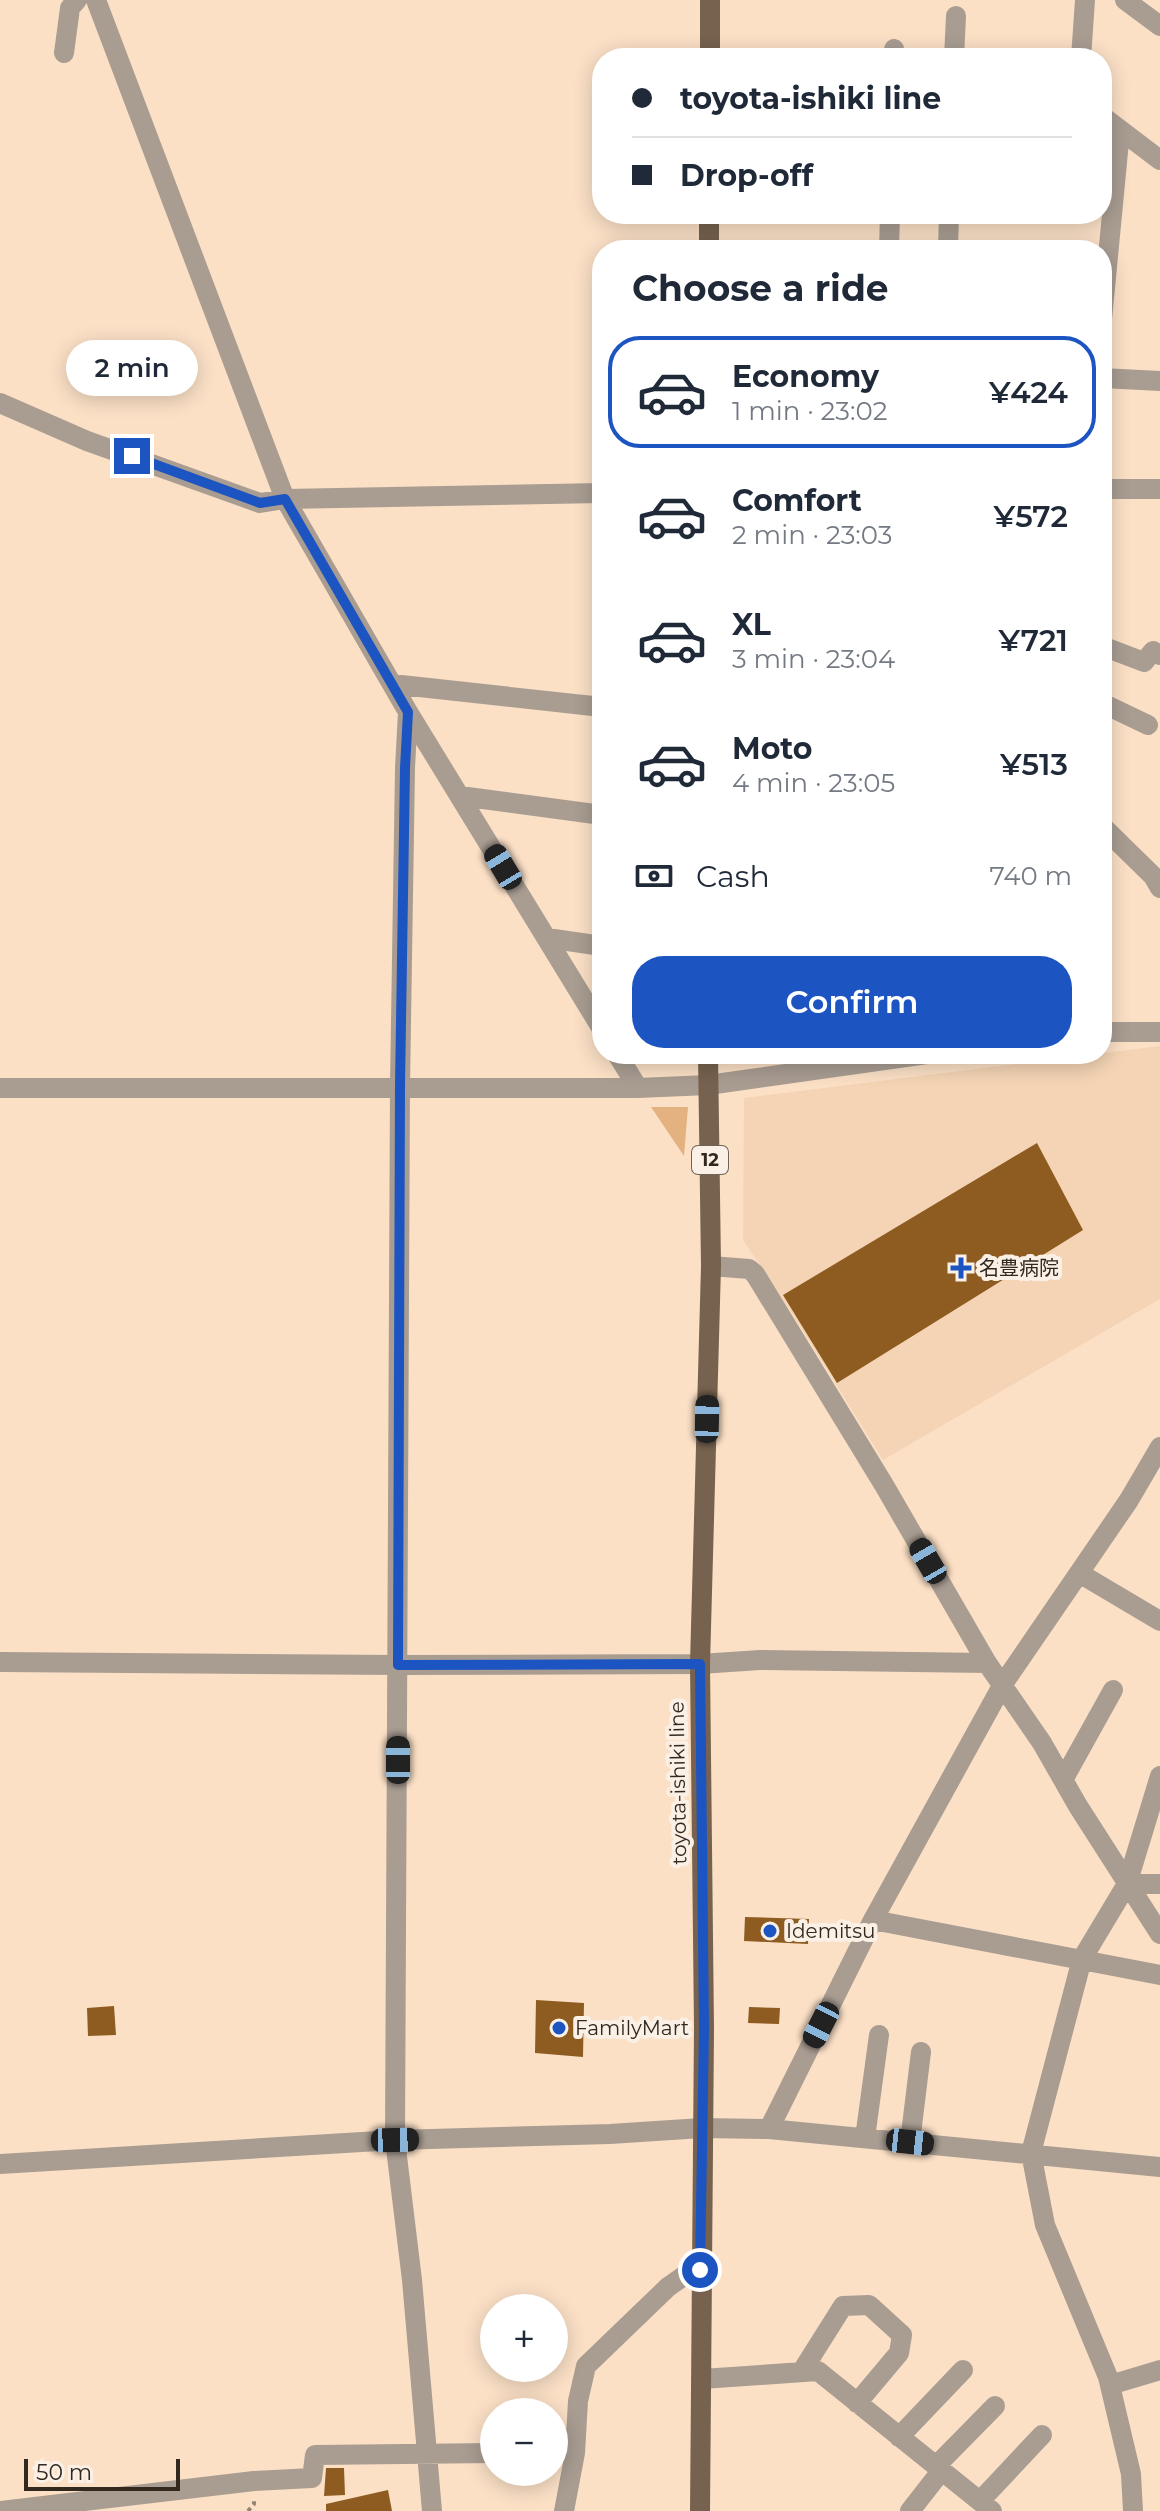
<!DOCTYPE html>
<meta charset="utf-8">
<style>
:root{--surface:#fff;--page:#f6f6f7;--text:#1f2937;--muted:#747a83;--line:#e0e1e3;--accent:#1c54c1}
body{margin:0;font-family:Montserrat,"Noto Sans JP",sans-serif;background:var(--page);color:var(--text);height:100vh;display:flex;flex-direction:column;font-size:30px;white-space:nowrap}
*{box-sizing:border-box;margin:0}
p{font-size:26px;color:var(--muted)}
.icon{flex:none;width:44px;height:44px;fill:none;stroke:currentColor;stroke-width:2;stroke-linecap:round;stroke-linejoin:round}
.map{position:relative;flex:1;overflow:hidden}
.side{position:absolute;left:592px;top:240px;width:520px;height:824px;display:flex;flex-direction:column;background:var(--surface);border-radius:32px;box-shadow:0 4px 20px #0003}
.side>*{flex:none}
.banner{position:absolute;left:592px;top:48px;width:520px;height:176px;border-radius:32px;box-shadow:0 4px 20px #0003;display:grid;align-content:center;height:176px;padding:0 40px;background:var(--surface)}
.fabs{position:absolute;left:480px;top:2294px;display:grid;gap:16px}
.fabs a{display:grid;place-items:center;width:88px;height:88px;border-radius:50%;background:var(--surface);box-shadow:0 4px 20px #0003;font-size:40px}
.scale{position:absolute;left:24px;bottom:20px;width:156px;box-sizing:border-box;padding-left:8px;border:4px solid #32281e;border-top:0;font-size:22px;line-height:28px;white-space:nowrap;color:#32281e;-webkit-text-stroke:6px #fbf0e6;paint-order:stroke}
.end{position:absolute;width:36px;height:36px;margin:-18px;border:10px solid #1c54c1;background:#fff;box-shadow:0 0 0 4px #fff}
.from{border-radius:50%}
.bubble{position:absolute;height:56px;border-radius:28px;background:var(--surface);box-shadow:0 4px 20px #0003;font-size:26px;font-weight:600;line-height:56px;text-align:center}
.car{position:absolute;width:24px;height:48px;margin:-24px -12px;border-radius:10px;box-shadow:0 0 6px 2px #0007;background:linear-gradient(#222 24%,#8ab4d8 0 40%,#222 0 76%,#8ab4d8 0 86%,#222 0)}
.banner b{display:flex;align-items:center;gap:28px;height:76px;font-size:30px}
.banner b+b{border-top:2px solid var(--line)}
.banner i{width:20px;height:20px;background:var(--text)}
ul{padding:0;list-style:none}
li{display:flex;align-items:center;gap:24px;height:112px;margin:0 16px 12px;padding:0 24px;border:4px solid transparent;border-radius:32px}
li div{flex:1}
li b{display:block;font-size:30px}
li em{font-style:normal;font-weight:600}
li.active{border-color:var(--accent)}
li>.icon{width:72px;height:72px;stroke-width:1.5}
h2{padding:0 40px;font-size:36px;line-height:96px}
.pay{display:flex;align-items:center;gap:20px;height:88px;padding:0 40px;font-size:30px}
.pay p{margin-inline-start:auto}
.primary-button{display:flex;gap:16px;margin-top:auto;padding:16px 40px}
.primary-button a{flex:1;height:92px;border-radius:32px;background:var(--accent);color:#fff;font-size:32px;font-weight:600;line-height:92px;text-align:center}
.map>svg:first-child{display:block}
.built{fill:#f4d4b4}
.green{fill:#e3b280}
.building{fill:#8e5c21}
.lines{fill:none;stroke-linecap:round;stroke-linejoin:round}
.path{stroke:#968472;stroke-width:4;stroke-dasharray:4 4;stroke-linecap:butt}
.minor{stroke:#a99d92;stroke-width:20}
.major{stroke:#76624e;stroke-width:20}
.route{stroke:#1c54c1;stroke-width:10}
.poi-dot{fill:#1c54c1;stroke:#fbf0e6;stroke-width:3}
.labels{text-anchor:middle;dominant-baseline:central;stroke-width:8;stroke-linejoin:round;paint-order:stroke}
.shield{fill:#fbf0e6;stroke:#6e645a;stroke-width:2}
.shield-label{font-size:18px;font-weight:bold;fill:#32281e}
.poi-label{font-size:20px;fill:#32281e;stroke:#fbf0e6;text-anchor:start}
.street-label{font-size:20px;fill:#32281e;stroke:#fbf0e6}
</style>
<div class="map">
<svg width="1160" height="2511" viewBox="0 0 1160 2511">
<rect width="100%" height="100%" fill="#fbe0c6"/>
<path class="built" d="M1160 1046V1299L883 1460 781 1296 743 1240 744 1098Z"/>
<path class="green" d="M652 1107H688L684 1156 651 1107Z"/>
<path class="building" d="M1037 1143 1083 1230 837 1383 783 1295Z
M745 1917 809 1919 808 1944 744 1941Z
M536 2000 584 2003 583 2057 535 2053Z
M114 2006 116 2035 88 2036 87 2008Z
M749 2007 780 2008 779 2024 748 2023Z
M326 2468H344L345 2495 324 2496Z
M388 2490 392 2511H326V2504Z"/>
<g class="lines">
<path class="path" d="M248 2511 254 2504V2500"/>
<path class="minor" d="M96 0 285 499 408 712 602 1029
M1125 0 1160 26
M64 53 70 8 77 0
M893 58 894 49
M954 58 956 16
M1081 58 1085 0
M1102 116 1160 160
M889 250 890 214
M948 250 949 214
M1102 319 1120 131
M1102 378 1160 381
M0 403 87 441 260 503 285 499 602 493
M1102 489H1160
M1102 646 1144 662 1153 651 1160 655
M392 684 602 707
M1102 703 1148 725
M408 712 405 768 400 1086 395 2140 412 2280 432 2511
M460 796 602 815
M1102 826 1153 876 1160 888
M547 938 602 946
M1102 1032H1160
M617 1054 638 1088
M0 1088H638L708 1085 927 1054
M711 1266 749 1269 755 1274 884 1485 987 1663 1042 1743 1078 1806 1160 1934
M1079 1573 1160 1621
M0 1662 398 1665 700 1664 760 1660 987 1663
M1063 1780 1113 1690
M1127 1884H1160
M873 1920 1160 1975
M769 2129 873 1920 1003 1684 1129 1500 1160 1447
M865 2138 879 2035
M910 2142 921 2052
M0 2164 395 2140 610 2134 702 2128 769 2129 1160 2167
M802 2371 843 2306 869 2305 902 2335 899 2353 857 2403
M702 2379 818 2371 992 2511
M1110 2385 1160 2370
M899 2437 963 2370
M554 2453H575
M937 2465 995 2406
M980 2501 1042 2435
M0 2511 254 2481 312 2478 315 2455 494 2453
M564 2511 575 2453 578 2401 586 2366 668 2287 701 2264
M910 2511 942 2470
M1133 2511 1131 2474 1108 2377 1045 2225 1031 2153 1082 1959 1127 1884 1160 1776"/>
<path class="major" d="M710 58V0
M709 250V214
M700 2511 704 2028 700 1664 711 1266 708 1054"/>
</g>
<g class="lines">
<path class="route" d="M132 456 260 503 285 499 408 712 405 768 400 1086 398 1665 700 1664 704 2028 700 2270"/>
</g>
<g class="poi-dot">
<path d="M957 1256h8v8h8v8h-8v8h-8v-8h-8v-8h8z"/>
<circle cx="770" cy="1931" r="8"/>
<circle cx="559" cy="2028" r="8"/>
</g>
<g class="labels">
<rect class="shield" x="692" y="1146" width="36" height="28" rx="6"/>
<g class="shield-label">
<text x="710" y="1160">12</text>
</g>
<g class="poi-label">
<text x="979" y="1268">名豊病院</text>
<text x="786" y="1931">Idemitsu</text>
<text x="575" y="2028">FamilyMart</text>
</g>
<g class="street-label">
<text transform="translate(678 1783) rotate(-91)">toyota-ishiki line</text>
</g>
</g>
</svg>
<div class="fabs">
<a>+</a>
<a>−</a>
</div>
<div class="scale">50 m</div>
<i class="end from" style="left:700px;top:2270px"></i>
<i class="end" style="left:132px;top:456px"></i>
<div class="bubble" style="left:66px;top:340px;width:132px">2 min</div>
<i class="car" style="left:503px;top:867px;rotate:329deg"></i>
<i class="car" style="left:707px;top:1419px;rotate:1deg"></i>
<i class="car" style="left:928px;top:1561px;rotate:330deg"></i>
<i class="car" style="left:398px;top:1760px;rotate:0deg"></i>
<i class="car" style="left:821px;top:2025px;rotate:207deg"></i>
<i class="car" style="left:395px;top:2140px;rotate:89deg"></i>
<i class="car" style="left:910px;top:2142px;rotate:96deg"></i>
<div class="banner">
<b><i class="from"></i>toyota-ishiki line</b>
<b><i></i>Drop-off</b>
</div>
<section class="side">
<h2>Choose a ride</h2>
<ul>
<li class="active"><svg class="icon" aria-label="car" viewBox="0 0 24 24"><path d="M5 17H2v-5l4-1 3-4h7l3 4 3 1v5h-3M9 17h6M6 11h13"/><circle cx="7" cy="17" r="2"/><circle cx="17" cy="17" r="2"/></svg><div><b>Economy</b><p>1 min · 23:02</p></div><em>¥424</em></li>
<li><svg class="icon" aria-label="car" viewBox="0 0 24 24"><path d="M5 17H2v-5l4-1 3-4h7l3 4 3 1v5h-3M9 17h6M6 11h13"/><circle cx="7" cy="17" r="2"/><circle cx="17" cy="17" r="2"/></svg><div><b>Comfort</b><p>2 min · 23:03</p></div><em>¥572</em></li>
<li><svg class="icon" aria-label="car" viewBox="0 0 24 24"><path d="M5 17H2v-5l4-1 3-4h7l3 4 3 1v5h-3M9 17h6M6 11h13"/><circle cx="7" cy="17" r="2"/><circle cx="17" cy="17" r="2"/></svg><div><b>XL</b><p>3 min · 23:04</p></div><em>¥721</em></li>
<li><svg class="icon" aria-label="car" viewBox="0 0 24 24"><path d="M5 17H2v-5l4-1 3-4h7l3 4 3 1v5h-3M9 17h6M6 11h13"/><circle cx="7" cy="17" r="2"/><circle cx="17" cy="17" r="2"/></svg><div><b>Moto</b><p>4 min · 23:05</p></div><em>¥513</em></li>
</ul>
<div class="pay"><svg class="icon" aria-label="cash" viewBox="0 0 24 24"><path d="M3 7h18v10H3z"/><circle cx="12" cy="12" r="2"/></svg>Cash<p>740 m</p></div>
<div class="primary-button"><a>Confirm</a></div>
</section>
</div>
